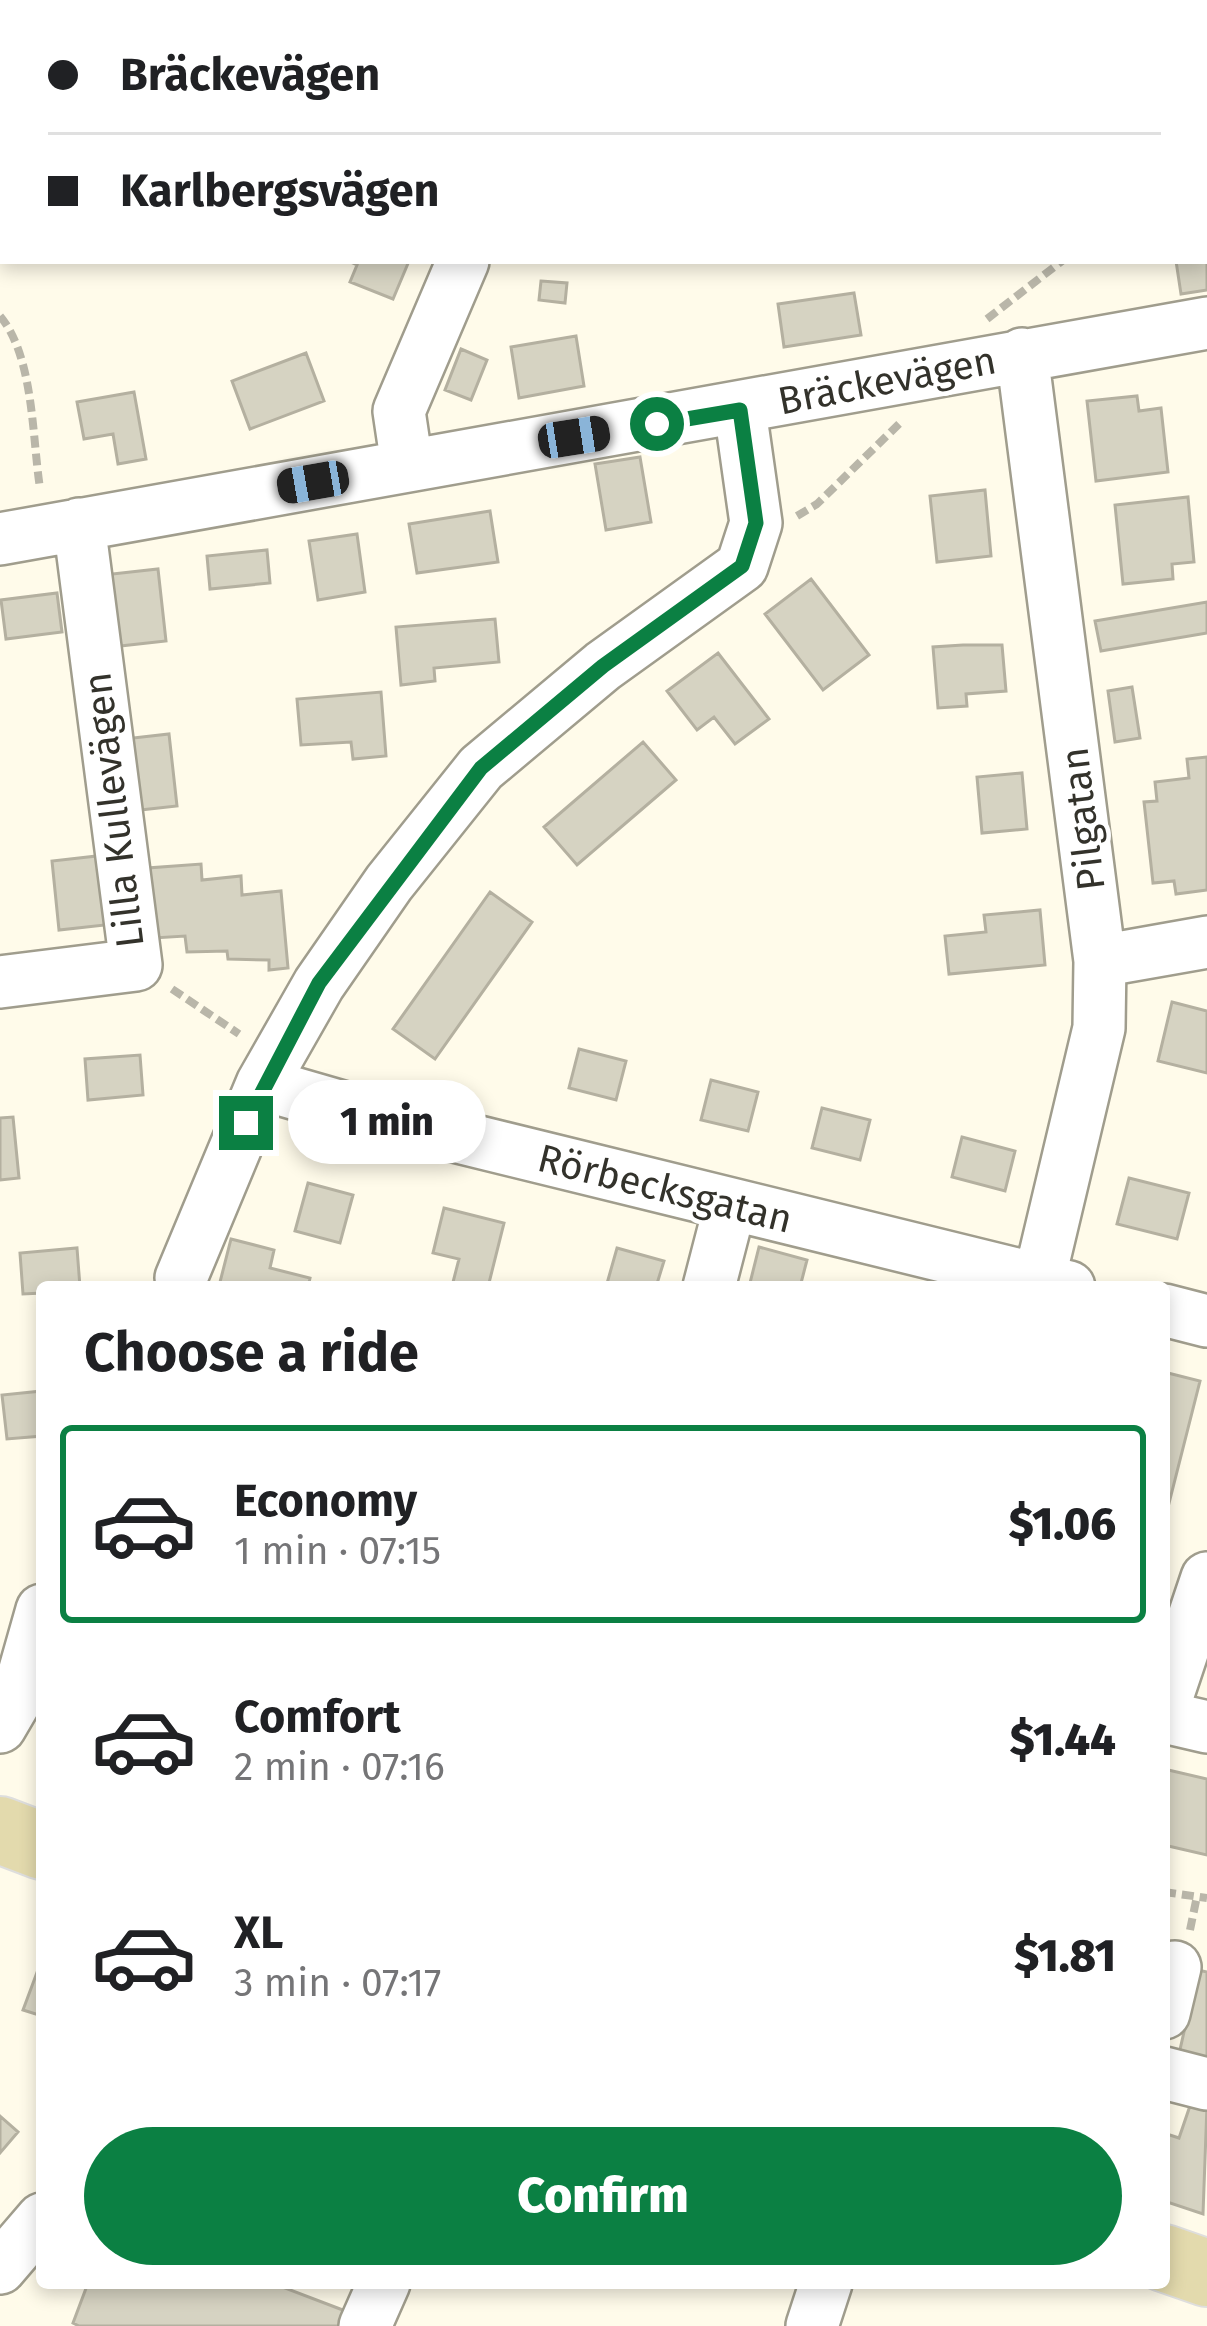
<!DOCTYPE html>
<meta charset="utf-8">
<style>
:root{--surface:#fff;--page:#f2f2f2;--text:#202124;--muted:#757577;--line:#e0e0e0;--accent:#0b8043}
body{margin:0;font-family:"Fira Sans",sans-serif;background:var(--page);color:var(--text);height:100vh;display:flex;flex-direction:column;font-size:45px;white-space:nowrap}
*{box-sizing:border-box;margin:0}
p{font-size:39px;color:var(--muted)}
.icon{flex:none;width:66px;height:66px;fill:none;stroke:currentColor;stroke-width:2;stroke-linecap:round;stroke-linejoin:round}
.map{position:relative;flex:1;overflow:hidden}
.panel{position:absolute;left:36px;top:1281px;width:1134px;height:1008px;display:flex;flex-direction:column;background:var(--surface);border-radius:12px;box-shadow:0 6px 18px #0003}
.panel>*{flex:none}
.banner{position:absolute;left:0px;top:0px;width:1209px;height:264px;box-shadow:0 6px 18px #0003;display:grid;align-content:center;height:264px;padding:0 48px;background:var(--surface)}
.end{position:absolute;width:54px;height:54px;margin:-27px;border:15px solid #0b8043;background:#fff;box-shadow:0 0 0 6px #fff}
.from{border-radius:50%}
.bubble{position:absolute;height:84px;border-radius:42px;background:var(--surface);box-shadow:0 6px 18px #0003;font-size:39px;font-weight:800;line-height:84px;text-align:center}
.car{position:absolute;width:36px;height:72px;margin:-36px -18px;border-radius:15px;box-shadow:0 0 9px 3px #0007;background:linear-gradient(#222 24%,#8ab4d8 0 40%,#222 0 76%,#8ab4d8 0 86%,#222 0)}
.banner b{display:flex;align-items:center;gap:42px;height:114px;font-size:45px}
.banner b+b{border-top:3px solid var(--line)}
.banner i{width:30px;height:30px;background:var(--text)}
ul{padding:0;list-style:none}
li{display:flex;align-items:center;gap:36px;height:198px;margin:0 24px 18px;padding:0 24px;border:6px solid transparent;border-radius:12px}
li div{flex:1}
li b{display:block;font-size:45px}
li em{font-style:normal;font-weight:800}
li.active{border-color:var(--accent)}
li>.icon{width:108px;height:108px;stroke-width:1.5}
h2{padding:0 48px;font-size:54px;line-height:144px}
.button{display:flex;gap:24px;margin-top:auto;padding:24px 48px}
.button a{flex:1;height:138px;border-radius:72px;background:var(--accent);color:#fff;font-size:48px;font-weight:800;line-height:138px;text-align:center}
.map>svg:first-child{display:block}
.building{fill:#d6d3c2;stroke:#b4b0a0;stroke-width:3}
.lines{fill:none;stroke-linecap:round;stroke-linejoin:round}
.minor-casing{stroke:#a09d8d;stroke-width:56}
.major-casing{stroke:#dededd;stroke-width:70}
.path{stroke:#b9b6a9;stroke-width:8;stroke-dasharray:12 6;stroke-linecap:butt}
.minor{stroke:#fff;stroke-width:51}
.major{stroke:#e3daad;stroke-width:66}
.route{stroke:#0b8043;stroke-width:15}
.labels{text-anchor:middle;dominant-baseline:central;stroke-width:9;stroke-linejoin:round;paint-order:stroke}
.street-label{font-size:39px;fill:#33322b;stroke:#fff}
</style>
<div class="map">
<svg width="1207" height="2326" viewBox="0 0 1207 2326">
<rect width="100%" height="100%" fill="#fffbea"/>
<path class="building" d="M3 151V235L0 239V154Z
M1207 248V290L1181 294 1176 261H1206Z
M348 261H409L393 299 350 282 357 265Z
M541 281 567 283 565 303 539 300Z
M854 293 861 335 784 347 778 304Z
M576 336 584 386 519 398 511 347Z
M461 349 487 360 471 400 445 390Z
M306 353 324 401 250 429 232 381Z
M134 392 146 459 118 464 113 434 84 439 77 402Z
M1137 396 1139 411 1161 408 1168 472 1096 481 1087 401Z
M640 457 651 522 606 530 595 464Z
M985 490 991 556 937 562 930 496Z
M1188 497 1194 562 1172 564 1173 579 1123 584 1115 505Z
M490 511 498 562 417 573 409 524Z
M357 534 365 592 318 600 309 541Z
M267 550 270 583 210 589 207 556Z
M158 569 166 641 111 647 103 575Z
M811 579 869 655 823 690 765 614Z
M57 593 62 632 6 639 1 600Z
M1207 602V633L1101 651 1095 621Z
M495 619 499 662 434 668 435 681 401 685 396 627Z
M963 645H1002L1006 691 966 694 967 706 938 708 933 647Z
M718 653 769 719 735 744 714 717 697 730 667 691Z
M1132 687 1140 738 1115 742 1108 691Z
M381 692 386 756 353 759 351 742 301 745 297 699Z
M169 734 177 806 131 811 124 739Z
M643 742 676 780 577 865 544 827Z
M1207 757V890L1176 894 1174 881 1153 883 1144 802 1157 801 1155 782 1189 778 1187 759Z
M1022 773 1027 829 982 833 977 777Z
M97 856 105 925 59 930 52 861Z
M201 864 202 880 241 876 242 895 281 891 288 968 269 970V960L228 959 227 951 187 952 185 936 154 938 148 868Z
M490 892 532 922 435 1059 393 1029Z
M1040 910 1045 965 949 974 945 936 986 932 984 915Z
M1172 1002 1207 1011V1073L1158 1061Z
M579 1049 626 1061 616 1100 569 1088Z
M140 1055 143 1095 88 1100 85 1059Z
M711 1080 758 1092 748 1131 701 1120Z
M822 1108 870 1120 860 1160 812 1148Z
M13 1117 19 1178 0 1180V1118Z
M962 1137 1015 1151 1005 1191 952 1177Z
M1129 1178 1189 1193 1177 1239 1117 1224Z
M308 1183 353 1195 340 1243 295 1231Z
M444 1208 504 1223 488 1287 452 1286 459 1259 433 1253Z
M231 1239 274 1250 270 1268 310 1278 308 1287 219 1286Z
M759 1247 807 1260 800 1287H749Z
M77 1248 80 1287H42V1293L23 1294 20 1253Z
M617 1248 664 1261 656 1287H606Z
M1164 1372 1200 1381 1164 1523Z
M42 1391V1436L7 1439 2 1395Z
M1164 1769 1207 1779V1855L1164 1845Z
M42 1959V2016L23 2010Z
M1198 1970 1207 1972V2060L1179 2054Z
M1192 2100 1207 2105 1203 2214 1164 2201V2133L1179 2138Z
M0 2116 18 2132 0 2153Z
M88 2283H272L348 2312 343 2326H79L73 2323Z"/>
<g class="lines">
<defs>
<path id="minor" d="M1025 0 1031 3
M53 3 56 0
M572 3 574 0
M0 66 3 63
M1206 78 1207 79
M1022 354 1100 961 1099 1028 1039 1280
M407 465 399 411 463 261
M0 539 1207 323
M1100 961 1207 942
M0 982 136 965 79 524
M262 1084 373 1116 1069 1287
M181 1278 262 1084 319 984 389 883 481 768 603 666 742 566 756 523 740 410
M709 1287 730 1206
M1164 1310 1207 1321
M1164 1706 1207 1578
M1164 1717 1207 1727
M0 1727 17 1698 42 1610
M1164 2013 1175 1967
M1164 2073 1207 2084
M0 2268 42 2219
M365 2326 384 2283
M812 2326 826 2283"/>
<path id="major" d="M0 1830 42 1846
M1164 2258 1207 2273"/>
</defs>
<use href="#minor" class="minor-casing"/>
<use href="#major" class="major-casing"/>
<path class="path" d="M1206 154H1207
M0 316C34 357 32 437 40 488
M987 319 1062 261
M797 516 817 504 901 422
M172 989 239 1034
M1164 1892 1207 1898
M1190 1930 1197 1896"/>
<use href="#minor" class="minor"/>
<use href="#major" class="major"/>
</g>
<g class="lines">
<path class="route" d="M246 1123 319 983 481 768 603 666 742 566 756 523 740 410 657 424"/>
</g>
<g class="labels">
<g class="street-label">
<text transform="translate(887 381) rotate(-11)">Bräckevägen</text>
<text transform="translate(114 810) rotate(-97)">Lilla Kullevägen</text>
<text transform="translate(1083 819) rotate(-97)">Pilgatan</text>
<text transform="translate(665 1189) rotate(14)">Rörbecksgatan</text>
</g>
</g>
</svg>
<i class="end from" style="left:657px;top:424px"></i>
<i class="end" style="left:246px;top:1123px"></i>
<div class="bubble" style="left:288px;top:1080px;width:198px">1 min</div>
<i class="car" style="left:574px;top:437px;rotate:81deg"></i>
<i class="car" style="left:313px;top:482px;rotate:260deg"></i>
<div class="banner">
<b><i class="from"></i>Bräckevägen</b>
<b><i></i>Karlbergsvägen</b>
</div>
<section class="panel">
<h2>Choose a ride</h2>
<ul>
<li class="active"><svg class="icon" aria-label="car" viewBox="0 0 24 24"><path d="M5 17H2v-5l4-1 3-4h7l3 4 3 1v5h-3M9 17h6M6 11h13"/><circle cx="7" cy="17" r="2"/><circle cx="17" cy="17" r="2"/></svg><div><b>Economy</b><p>1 min · 07:15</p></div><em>$1.06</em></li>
<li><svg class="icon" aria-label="car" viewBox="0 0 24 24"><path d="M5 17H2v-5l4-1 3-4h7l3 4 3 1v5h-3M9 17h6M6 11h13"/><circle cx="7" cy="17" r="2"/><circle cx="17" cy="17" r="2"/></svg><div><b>Comfort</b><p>2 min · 07:16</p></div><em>$1.44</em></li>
<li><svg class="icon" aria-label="car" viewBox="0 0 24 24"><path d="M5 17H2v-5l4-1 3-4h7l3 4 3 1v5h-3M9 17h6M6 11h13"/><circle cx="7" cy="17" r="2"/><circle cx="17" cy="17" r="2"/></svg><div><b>XL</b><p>3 min · 07:17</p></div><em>$1.81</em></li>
</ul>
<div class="button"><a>Confirm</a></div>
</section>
</div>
